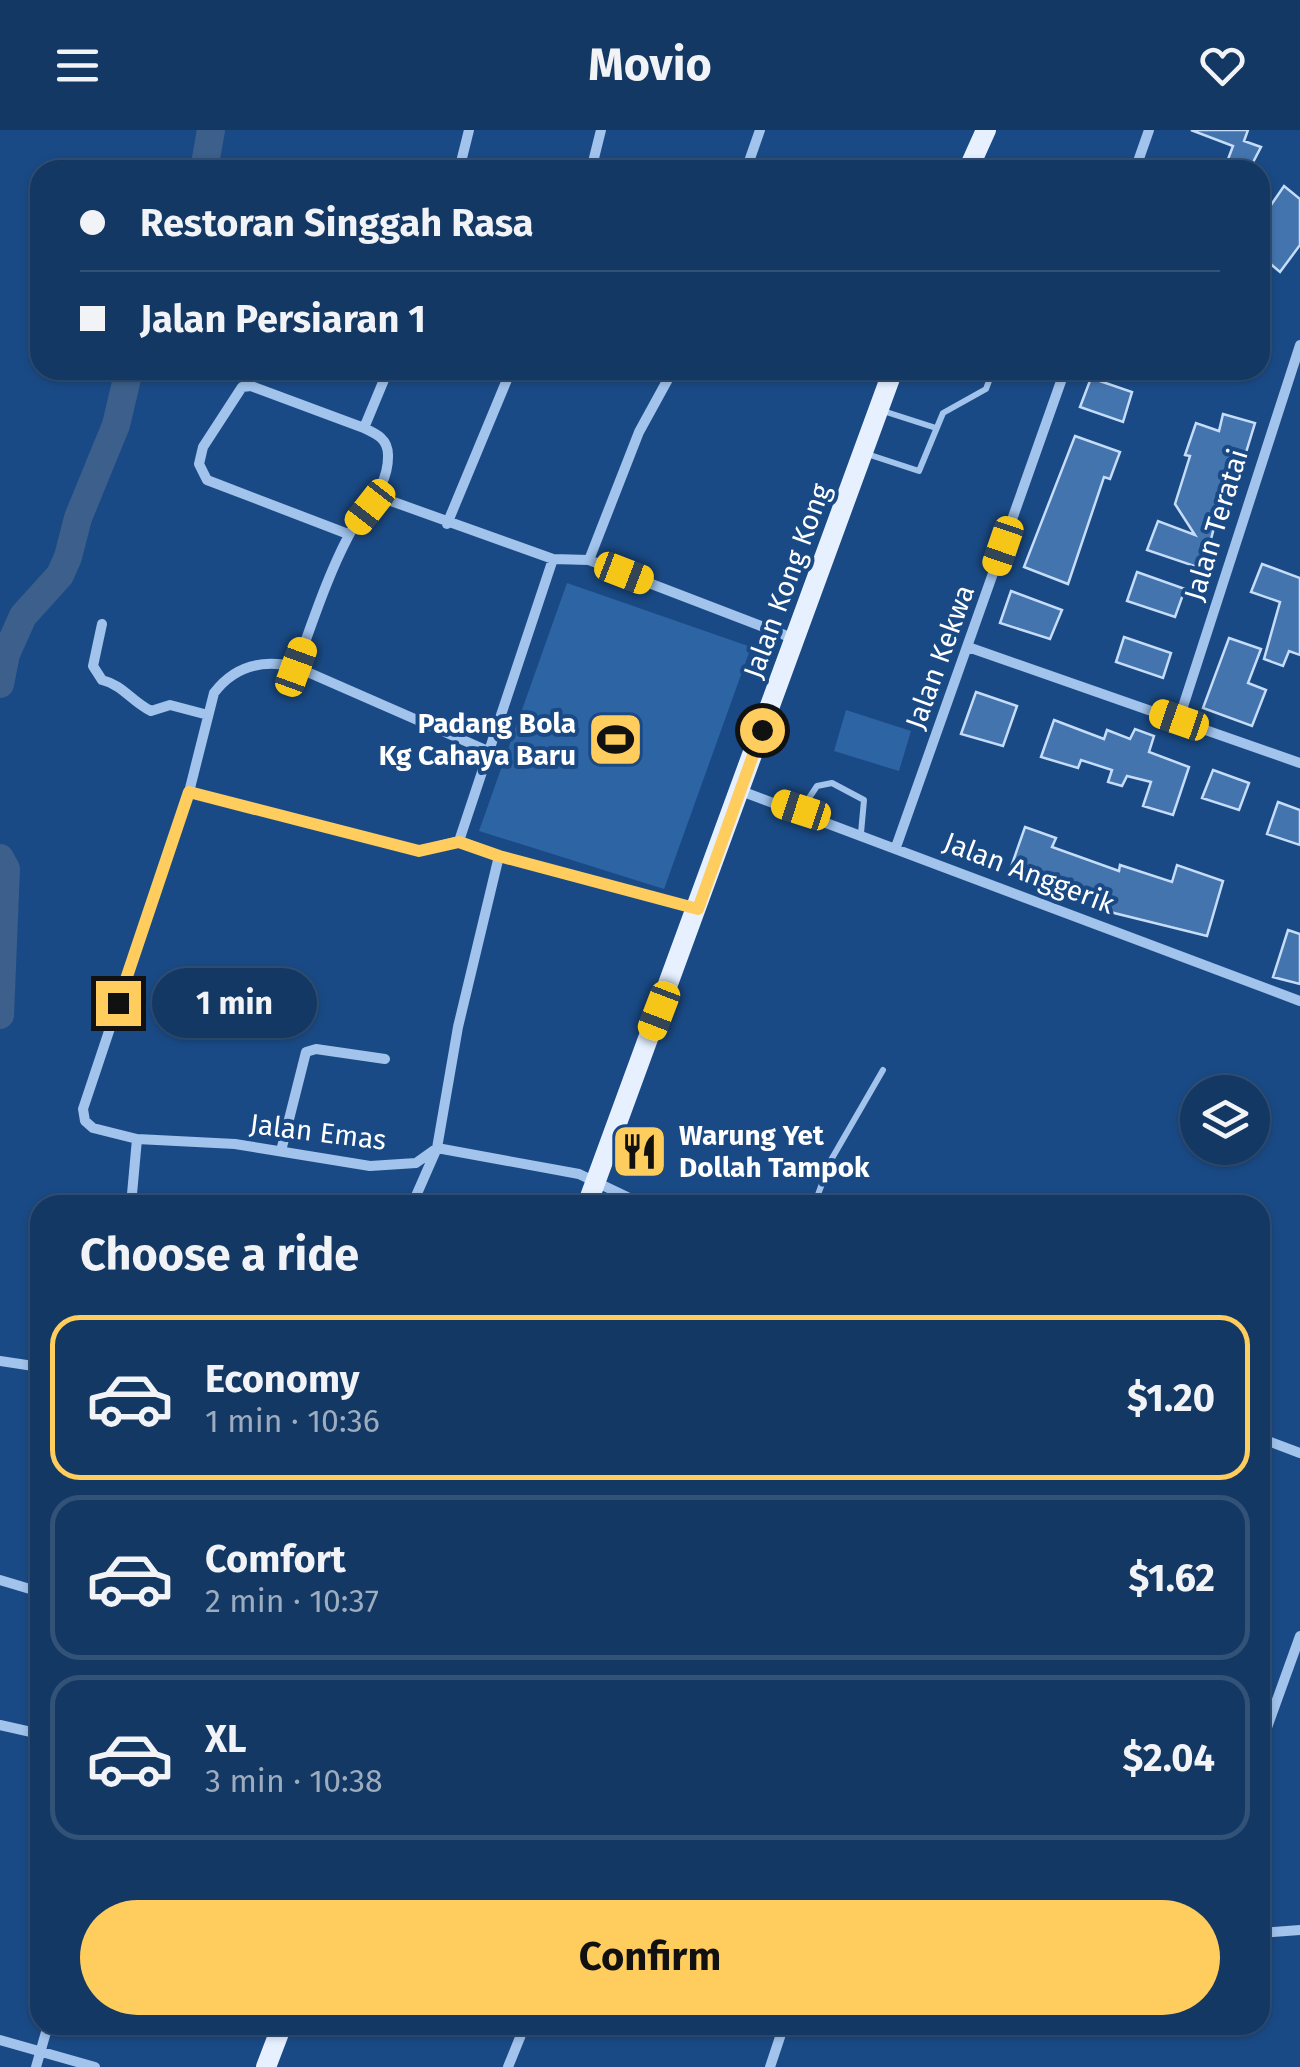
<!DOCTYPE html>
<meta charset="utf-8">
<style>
:root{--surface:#143864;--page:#1d3f6a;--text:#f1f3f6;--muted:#9dacbf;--line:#335278;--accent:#fecd5d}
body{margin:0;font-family:"Fira Sans",sans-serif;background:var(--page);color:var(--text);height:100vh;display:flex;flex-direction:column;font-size:38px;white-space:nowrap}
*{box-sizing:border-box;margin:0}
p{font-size:32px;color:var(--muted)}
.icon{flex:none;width:55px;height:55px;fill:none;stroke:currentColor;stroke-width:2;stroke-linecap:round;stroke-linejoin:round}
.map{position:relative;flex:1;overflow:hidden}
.panel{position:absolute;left:30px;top:1065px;width:1240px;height:840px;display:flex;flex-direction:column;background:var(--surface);border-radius:30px;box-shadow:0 2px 8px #0004,0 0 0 2px var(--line)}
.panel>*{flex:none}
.guide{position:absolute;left:30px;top:30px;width:1240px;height:220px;border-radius:30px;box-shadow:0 2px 8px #0004,0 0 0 2px var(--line);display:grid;align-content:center;height:220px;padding:0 50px;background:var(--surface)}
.fabs{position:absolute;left:1180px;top:945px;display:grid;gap:20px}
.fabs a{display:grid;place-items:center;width:90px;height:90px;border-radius:50%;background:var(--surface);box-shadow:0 2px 8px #0004,0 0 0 2px var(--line);font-size:50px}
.end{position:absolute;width:45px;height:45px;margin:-22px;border:12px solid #fecd5d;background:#111;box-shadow:0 0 0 5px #111}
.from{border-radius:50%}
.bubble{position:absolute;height:70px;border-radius:35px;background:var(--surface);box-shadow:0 2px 8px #0004,0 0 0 2px var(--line);font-size:32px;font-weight:700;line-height:70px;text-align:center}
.car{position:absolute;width:30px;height:60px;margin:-30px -15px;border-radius:12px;box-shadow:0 0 8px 2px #0007;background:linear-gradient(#f5c518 24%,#345 0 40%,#f5c518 0 76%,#345 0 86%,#f5c518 0)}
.guide b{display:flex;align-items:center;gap:35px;height:95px;font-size:38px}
.guide b+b{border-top:2px solid var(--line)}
.guide i{width:25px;height:25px;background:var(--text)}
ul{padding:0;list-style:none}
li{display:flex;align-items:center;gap:30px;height:165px;margin:0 20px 15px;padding:0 30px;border:5px solid var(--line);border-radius:30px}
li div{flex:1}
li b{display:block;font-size:38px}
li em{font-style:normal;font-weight:700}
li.active{border-color:var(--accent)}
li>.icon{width:90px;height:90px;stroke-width:1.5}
h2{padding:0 50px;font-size:45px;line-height:120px}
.cta{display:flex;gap:20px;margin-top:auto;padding:20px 50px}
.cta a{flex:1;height:115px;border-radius:60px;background:var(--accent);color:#111;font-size:40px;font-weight:700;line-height:115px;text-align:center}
header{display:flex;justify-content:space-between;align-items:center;height:130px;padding:0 50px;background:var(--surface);font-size:45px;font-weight:700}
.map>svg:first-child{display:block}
.green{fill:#2d64a3}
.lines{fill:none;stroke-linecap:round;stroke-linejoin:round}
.river{stroke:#3c608b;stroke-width:28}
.building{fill:#4374ae;stroke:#c6ddf9;stroke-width:2.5}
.lane{stroke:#a1c3ec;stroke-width:6}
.street{stroke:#a1c3ec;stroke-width:10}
.primary{stroke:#e6f0ff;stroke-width:20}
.route{stroke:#fecd5d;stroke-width:12}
.labels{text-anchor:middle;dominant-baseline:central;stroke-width:8;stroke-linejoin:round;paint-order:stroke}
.street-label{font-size:28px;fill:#fff;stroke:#1a4a85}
.poi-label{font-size:28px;font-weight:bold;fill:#fff;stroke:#1a4a85;text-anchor:end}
</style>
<header><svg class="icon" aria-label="menu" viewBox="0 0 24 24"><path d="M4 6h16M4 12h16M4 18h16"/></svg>Movio<svg class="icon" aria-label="heart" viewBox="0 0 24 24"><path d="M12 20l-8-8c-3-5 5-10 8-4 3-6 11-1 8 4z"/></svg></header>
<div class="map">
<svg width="1300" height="1937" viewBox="0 0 1300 1937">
<rect width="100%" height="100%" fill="#1a4a85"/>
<path class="green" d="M567 453 751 517 664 759 479 701Z
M846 580 911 601 899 641 834 621Z"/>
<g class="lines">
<path class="river" d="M204 40 211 0
M0 554 6 524 23 486 60 445 68 427 78 388 116 295 129 240
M0 728 6 739 0 885"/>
</g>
<path class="building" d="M1191 0H1248L1244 11 1261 17 1249 40H1224L1233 16Z
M1284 56 1300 69V115L1280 142 1260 125V91Z
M1091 248 1132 262 1123 292 1080 277Z
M1223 284 1255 293 1240 342 1230 338 1203 439 1147 420 1158 391 1195 405 1175 374 1190 326 1185 325 1196 293 1219 301Z
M1075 306 1120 322 1110 349 1104 347 1068 454 1024 437Z
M1262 434 1300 448V525L1289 521 1283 536 1264 529 1280 472 1251 462Z
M1137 442 1185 459 1175 487 1127 471Z
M1011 461 1062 480 1050 509 1000 493Z
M1124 507 1171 523 1163 548 1116 532Z
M1229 508 1261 519 1248 553 1266 560 1252 596 1203 578Z
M976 562 1017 576 1003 616 961 604Z
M1054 590 1104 609 1107 600 1130 609 1135 599 1154 606 1149 622 1189 637 1173 685 1143 676 1151 652 1127 646 1122 656 1108 652 1112 640 1081 630 1078 638 1041 627Z
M1213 640 1249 653 1239 680 1202 668Z
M1278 672 1300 680V715L1267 704Z
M1025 697 1056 708 1052 717 1119 741 1120 735 1172 752 1177 735 1223 751 1207 806 1106 781 1108 772 1072 760 1074 754 1010 740Z
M1288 800 1300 804V854L1273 847Z"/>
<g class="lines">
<path class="lane" d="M1040 240 1062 248
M880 280 936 298
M864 323 919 341 943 283 986 259 993 240
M801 680 817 656 832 653 864 670 861 703
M814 1075 831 1030 883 940"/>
<path class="street" d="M459 40 469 0
M591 40 601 0
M746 40 760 0
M1135 40 1149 0
M377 366 553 429 589 430 795 509
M447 394 511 240
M348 404 207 350 199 334 203 317 242 257 251 256 364 298
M589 430 639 302 673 240
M102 494 93 536 102 550C123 555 131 571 151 581L170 575 208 585
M968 517 1300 633
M296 537C312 494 327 447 348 407 362 379 389 359 388 325 388 309 377 304 364 298L388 240
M1179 589 1300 215
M488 621 296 537C263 529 235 535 214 563L189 662 83 979 85 991 93 998 137 1009 235 1014 370 1036 416 1033 437 1018 579 1044 644 1075
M741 661 1300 871
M189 662 419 721 459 711 499 726 697 779
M459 711 553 429
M896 717 1065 240
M281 1021 306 922 316 919 385 929
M131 1075 137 1009
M412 1075 437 1018 458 897 499 726
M0 1231 40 1237
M1260 1308 1300 1323
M0 1450 40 1462
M0 1595 40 1604
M1260 1617 1300 1506
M1260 1803 1300 1800
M264 1895 280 1900
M0 1910 95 1937
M36 1937 48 1895
M508 1937 525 1895
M770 1937 784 1895"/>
<path class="primary" d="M968 40 986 0
M587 1075 893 240
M266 1937 282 1895"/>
</g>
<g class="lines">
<path class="route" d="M118 873 189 662 419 721 459 712 499 726 698 779 762 600"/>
</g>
<defs>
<symbol id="stadium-square" viewBox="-11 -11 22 22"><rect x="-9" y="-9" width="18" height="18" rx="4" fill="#fecd5d" stroke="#1a4a85"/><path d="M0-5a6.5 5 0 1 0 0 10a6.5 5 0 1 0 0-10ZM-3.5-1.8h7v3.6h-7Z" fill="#111"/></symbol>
<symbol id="restaurant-square" viewBox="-11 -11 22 22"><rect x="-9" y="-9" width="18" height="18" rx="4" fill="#fecd5d" stroke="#1a4a85"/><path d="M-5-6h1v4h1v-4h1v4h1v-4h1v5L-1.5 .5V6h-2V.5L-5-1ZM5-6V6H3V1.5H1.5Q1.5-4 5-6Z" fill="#111"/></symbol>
</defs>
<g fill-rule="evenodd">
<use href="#stadium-square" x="584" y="578" width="63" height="63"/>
<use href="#restaurant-square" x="608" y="990" width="63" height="63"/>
</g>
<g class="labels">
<g class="street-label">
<text transform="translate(1216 395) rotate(-73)">Jalan Teratai</text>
<text transform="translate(787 451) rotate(-70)">Jalan Kong Kong</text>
<text transform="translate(940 527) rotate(-70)">Jalan Kekwa</text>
<text transform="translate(1029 743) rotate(21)">Jalan Anggerik</text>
<text transform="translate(318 1002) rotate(7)">Jalan Emas</text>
</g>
<g class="poi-label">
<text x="576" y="593">Padang Bola<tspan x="576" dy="32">Kg Cahaya Baru</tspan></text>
<text x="679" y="1005" text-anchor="start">Warung Yet<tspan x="679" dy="32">Dollah Tampok</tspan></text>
</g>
</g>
</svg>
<div class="fabs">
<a><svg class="icon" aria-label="layers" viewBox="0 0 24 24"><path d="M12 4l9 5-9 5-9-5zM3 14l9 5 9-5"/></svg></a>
</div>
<i class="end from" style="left:762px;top:600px"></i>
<i class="end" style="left:118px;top:873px"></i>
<div class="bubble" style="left:152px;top:838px;width:165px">1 min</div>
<i class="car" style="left:370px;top:377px;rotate:218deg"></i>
<i class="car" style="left:1003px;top:416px;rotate:199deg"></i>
<i class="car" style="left:624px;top:443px;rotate:111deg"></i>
<i class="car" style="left:296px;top:537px;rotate:20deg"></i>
<i class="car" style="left:1179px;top:590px;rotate:289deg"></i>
<i class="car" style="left:801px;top:680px;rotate:288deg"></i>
<i class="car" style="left:659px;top:881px;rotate:201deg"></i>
<div class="guide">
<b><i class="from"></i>Restoran Singgah Rasa</b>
<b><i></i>Jalan Persiaran 1</b>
</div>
<section class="panel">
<h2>Choose a ride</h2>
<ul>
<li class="active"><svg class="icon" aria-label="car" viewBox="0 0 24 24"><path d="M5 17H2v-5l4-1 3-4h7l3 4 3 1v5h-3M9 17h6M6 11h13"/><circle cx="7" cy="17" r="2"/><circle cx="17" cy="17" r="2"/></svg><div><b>Economy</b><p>1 min · 10:36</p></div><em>$1.20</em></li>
<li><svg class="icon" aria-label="car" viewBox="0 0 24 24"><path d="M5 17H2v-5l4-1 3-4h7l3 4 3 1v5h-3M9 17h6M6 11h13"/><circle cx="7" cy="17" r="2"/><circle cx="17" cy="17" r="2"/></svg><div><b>Comfort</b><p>2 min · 10:37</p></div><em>$1.62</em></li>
<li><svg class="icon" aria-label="car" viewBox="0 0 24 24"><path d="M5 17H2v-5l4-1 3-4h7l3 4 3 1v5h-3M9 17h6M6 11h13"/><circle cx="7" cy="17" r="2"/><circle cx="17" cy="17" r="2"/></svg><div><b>XL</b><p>3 min · 10:38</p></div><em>$2.04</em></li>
</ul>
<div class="cta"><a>Confirm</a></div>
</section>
</div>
